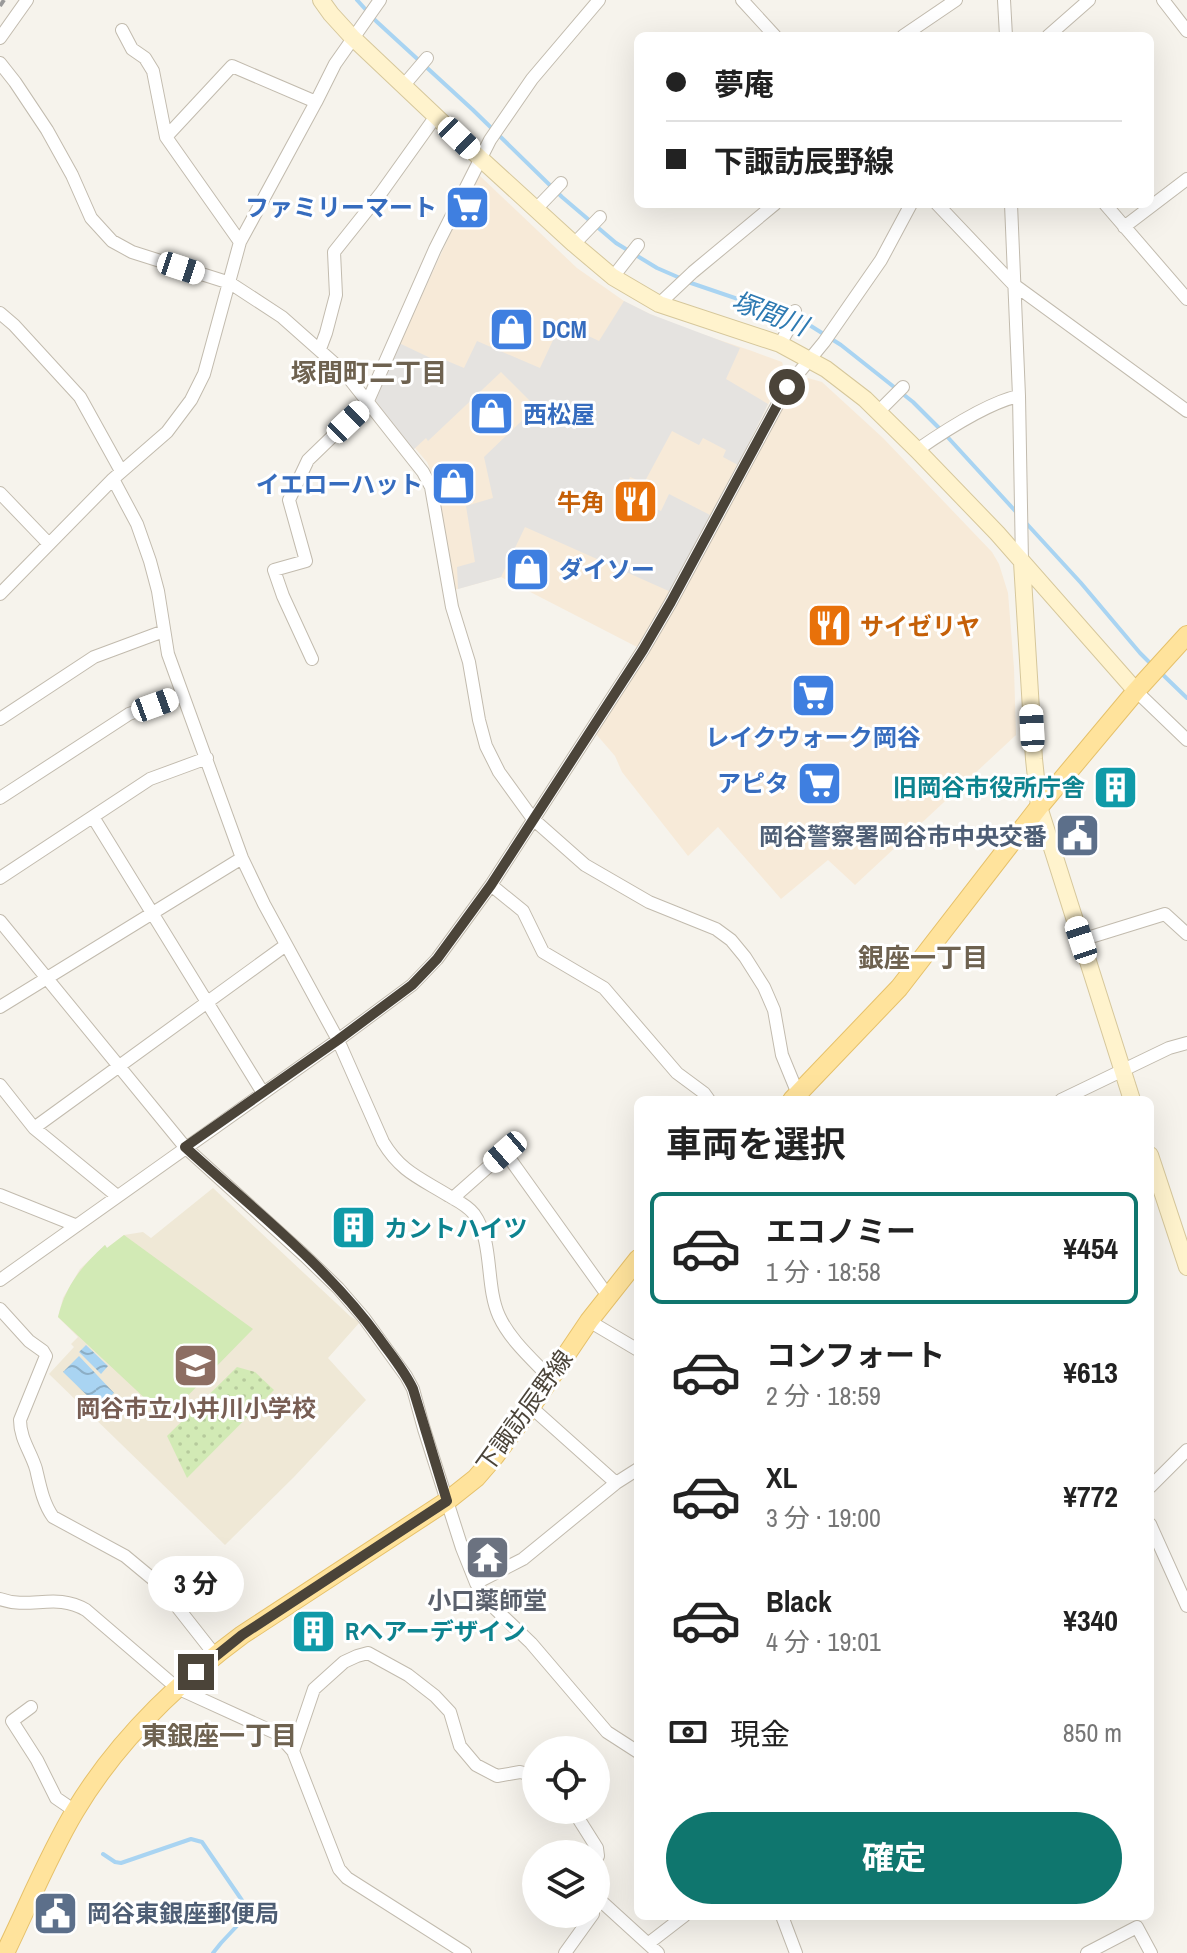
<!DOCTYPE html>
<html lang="ja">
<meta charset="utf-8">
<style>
:root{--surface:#fff;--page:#f6f6f6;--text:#222;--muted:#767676;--line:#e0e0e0;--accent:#0f766e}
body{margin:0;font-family:"Archivo Narrow","Noto Sans JP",sans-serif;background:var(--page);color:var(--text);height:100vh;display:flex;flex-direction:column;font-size:30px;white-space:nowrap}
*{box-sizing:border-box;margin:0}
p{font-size:26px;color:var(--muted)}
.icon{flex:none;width:44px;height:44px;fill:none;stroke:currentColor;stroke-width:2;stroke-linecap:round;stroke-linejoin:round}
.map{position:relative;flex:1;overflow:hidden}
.panel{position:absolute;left:634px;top:1096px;width:520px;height:824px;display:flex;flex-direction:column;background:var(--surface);border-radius:12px;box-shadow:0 8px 32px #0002}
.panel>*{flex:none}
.banner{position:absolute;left:634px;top:32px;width:520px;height:176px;border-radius:12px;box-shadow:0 8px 32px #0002;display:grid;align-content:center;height:176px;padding:0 32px;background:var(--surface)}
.controls{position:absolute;left:522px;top:1736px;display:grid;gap:16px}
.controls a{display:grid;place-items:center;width:88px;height:88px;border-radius:50%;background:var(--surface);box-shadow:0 8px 32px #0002;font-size:40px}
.end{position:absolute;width:36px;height:36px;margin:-18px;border:10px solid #4b4439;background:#fff;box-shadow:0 0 0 4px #fff}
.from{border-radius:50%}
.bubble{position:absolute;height:56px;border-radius:28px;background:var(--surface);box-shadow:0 8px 32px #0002;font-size:26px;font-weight:700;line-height:56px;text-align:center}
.car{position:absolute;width:24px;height:48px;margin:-24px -12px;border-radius:10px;box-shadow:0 0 6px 2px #0007;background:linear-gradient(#fff 24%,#345 0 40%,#fff 0 76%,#345 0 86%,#fff 0)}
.banner b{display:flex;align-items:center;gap:28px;height:76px;font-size:30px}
.banner b+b{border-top:2px solid var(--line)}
.banner i{width:20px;height:20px;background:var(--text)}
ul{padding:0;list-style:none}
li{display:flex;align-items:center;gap:24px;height:112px;margin:0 16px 12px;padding:0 16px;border:4px solid transparent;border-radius:12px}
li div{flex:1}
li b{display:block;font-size:30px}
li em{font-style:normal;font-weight:700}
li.selected{border-color:var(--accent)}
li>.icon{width:72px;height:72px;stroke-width:1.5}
h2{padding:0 32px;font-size:36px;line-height:96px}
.pay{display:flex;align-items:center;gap:20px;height:88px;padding:0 32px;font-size:30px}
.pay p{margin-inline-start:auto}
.cta{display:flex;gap:16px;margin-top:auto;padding:16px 32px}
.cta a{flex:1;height:92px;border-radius:48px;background:var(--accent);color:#fff;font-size:32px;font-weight:700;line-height:92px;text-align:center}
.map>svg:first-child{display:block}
.commercial{fill:#f7ead8}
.education{fill:#efe8d6}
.grass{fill:url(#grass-dots)}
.pitch{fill:#d2eab5}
.parking{fill:#e5e3e0}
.water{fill:url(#water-waves)}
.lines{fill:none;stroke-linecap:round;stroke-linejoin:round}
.stream{stroke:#a9d4f2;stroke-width:4}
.street-casing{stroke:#c2bbae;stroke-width:14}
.secondary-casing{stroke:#d6c79b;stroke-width:18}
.primary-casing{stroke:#e6c16a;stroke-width:20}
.street{stroke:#fff;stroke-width:12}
.secondary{stroke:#fff3cd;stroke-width:16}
.primary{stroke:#ffe39c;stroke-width:18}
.rail{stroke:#9a9a9a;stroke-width:4;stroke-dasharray:10 10;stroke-linecap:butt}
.route{stroke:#4b4439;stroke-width:10}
.labels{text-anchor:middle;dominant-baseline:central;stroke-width:6;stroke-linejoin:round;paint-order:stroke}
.shop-label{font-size:24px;font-weight:bold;fill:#366cbe;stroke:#fff;text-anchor:end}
.food-label{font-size:24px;font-weight:bold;fill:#c56008;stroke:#fff;text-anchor:end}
.culture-label{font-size:24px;font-weight:bold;fill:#0d838f;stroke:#fff;text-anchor:start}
.service-label{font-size:24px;font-weight:bold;fill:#4e5e75;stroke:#fff;text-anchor:end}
.education-label{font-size:24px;font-weight:bold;fill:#785e54;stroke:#fff}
.street-label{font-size:24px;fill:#4b4439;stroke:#fff}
.worship-label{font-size:24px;font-weight:bold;fill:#5b616d;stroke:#fff}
.water-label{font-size:26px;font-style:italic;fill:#2e7ab2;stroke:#fff}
.neighbourhood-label{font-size:26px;font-weight:bold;fill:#6e6250;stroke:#fff}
</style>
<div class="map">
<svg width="1187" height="1953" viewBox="0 0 1187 1953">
<defs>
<pattern id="grass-dots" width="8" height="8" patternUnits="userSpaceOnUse" patternTransform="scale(2)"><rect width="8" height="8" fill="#d2eab5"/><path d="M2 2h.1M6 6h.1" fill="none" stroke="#b6ca9c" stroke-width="1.8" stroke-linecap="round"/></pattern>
<pattern id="water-waves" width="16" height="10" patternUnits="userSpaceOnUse" patternTransform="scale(2)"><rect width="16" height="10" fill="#a9d4f2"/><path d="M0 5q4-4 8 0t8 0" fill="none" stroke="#8caec5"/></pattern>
</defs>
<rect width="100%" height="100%" fill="#f6f3ec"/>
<path class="commercial" d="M477 176H480L577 268 624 301 650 314 687 329 752 351 782 362 785 372 671 591 637 647 501 577 454 590 432 474 427 462 415 448 413 450 375 397Z
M808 378 822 382 883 438 992 552 999 564 1008 593 1014 668 1016 735 855 885 828 860 781 899 718 827 688 856 622 772 615 756 596 734 683 593 758 450 798 383Z"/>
<path class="education" d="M213 1188 351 1317 360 1322 328 1358 366 1400 294 1477 225 1545 49 1374 74 1347 71 1344 78 1337 58 1317 63 1298 80 1269 105 1245 107 1248 124 1235 143 1232 151 1238Z"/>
<path class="grass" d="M237 1367 255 1372 274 1390 187 1478 167 1436Z"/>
<path class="pitch" d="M124 1235 253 1329 166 1418 58 1317C66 1285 81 1267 105 1245L107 1248Z"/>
<path class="parking" d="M624 301 650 314 740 348 726 379 768 404 738 465 723 457 726 450 703 438 699 445 672 431 644 483 630 477 627 484 632 486 627 496 635 500V503L645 508 647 505 661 511 669 494 712 516 671 592 525 527 501 577 458 589 457 567 475 562 466 506 493 498 484 457 536 407 501 372 428 441 426 438 413 450 375 403V397L399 343 443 364 445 360 464 368 477 341 540 368 561 323 599 341Z"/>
<path class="water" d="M86 1345 108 1366 101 1374 79 1352Z
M79 1356 114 1393 99 1407 63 1372Z"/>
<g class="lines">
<path class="stream" d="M357 0 376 21 473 110 562 197 616 243 657 268 680 278
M688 282 803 321 841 345 913 402 942 431 1018 514
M1026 523 1081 583 1140 653 1153 666
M1160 672 1187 698
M103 1854 115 1862 121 1863 191 1839 202 1842 250 1912 221 1943 213 1953"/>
<defs>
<path id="street" d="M742 0 775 36
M1004 0 1006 36
M1163 0 1187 31
M122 30 132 49 145 58 153 71 166 137 240 242
M903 36 956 0
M1048 36 1089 0
M0 38 27 0
M0 63 15 82 47 130 72 175 91 218 112 241 132 252 230 283 282 317 344 372 423 472 431 487 452 607 469 662 479 720 486 746 499 772 533 819 585 865 649 902 716 929 731 940 745 957 764 987 774 1010 782 1055 798 1094
M404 85 427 58
M166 137 232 66 316 102
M937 204 1013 284 1187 411
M1011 204 1019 396 1022 562
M1105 204 1187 299
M536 209 561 183
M1124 227 1187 179
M574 244 600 217
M613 277 638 245
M659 304 693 272 775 204
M0 313 14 325 80 397 121 471
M780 344 788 330 795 311
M320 349 326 333 336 295 334 252 381 193 436 116
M878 412 903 387
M917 450C943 432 989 402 1019 396
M113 479 137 524 150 561 158 591 168 654 242 858 264 904 338 1040 383 1142C401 1172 420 1178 449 1196 458 1201 468 1206 474 1214 494 1242 485 1285 499 1316 510 1340 532 1359 550 1378
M0 493 48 543
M0 594 113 479 167 432 191 400 204 374 240 242 316 102 335 64 380 0
M312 659 283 596 274 570 306 561 289 500 308 460 367 403 435 249 490 140 532 79 599 0
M1136 691 1187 740
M0 719 94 657 164 631
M0 798 129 714 182 695
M93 817 263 1093
M0 878 150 779 207 758
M491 885 523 911 543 952 604 988 677 1073 704 1093 709 1100
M0 921 185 1147 305 1256 338 1288 364 1318 406 1376 413 1389 424 1429 462 1548 476 1583 487 1601 531 1643 607 1732 638 1752
M1081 940 1165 914 1187 934
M0 1007 242 858
M0 1085 34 1128 117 1196
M1061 1100 1169 1048 1187 1043
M34 1128 286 945
M0 1195 75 1225
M453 1198 505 1152 608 1296
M0 1280 338 1040 412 985 437 959 491 885 643 650 671 602 787 387 824 342 881 260 911 204
M0 1309 29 1341 43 1351 46 1356 20 1420C20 1439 31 1452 36 1469 40 1486 43 1503 53 1517L125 1556 160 1585 215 1655
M589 1321 638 1350
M531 1407 616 1483
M1150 1487 1187 1450
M1150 1524 1187 1606
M476 1583 523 1559 616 1483 638 1469
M0 1599C30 1610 56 1592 86 1610L177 1688 278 1734 293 1751 339 1869 347 1878 465 1953
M31 1707 12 1721 37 1760 56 1798 75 1811
M293 1751 314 1689 344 1662 357 1656 368 1653 408 1675 435 1696 450 1712 460 1746 476 1765 497 1776 520 1772 536 1776
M573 1810 597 1848 598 1856 596 1859
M596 1894 602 1902 658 1953
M782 1916 796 1953
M649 1943 684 1916
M565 1953 593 1914
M1087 1953 1137 1927 1151 1953"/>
<path id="secondary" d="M321 0 331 14 352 37 481 159 574 244 613 277 659 304 780 344 826 369 865 399 917 450 997 533 1136 691
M1022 562 1034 759 1039 807 1132 1100
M1150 1155 1187 1267"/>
<path id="primary" d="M792 1100 899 988 1039 807 1136 691 1187 635
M5 1953C28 1906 48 1856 75 1811 117 1741 177 1683 242 1635L447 1501 476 1478 495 1456 531 1407 589 1321 638 1259"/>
</defs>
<use href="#street" class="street-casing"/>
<use href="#secondary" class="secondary-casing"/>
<use href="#primary" class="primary-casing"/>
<use href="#street" class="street"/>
<use href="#secondary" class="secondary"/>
<use href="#primary" class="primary"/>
<path class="rail" d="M0 6 4 0"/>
</g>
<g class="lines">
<path class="route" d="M196 1672 242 1635 447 1501 413 1389C404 1370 391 1355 379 1338 326 1265 252 1208 185 1147L338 1040 412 985 437 959 491 885 643 650 671 602 787 387"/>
</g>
<defs>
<symbol id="supermarket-square" viewBox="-11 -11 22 22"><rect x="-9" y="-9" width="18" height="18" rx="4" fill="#3f7fe0" stroke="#fff"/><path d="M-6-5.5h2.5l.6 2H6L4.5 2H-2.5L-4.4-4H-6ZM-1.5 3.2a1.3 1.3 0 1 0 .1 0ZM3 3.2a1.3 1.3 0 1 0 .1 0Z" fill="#fff"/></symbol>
<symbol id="shop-square" viewBox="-11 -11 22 22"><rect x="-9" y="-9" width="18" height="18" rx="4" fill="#3f7fe0" stroke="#fff"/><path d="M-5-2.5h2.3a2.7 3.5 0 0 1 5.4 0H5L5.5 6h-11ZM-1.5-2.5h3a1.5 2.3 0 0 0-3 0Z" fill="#fff"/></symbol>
<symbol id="restaurant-square" viewBox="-11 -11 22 22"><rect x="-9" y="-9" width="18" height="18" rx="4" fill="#e8710a" stroke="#fff"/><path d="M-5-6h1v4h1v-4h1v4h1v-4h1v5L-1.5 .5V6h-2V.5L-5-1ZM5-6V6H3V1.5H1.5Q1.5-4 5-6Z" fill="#fff"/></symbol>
<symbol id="building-square" viewBox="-11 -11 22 22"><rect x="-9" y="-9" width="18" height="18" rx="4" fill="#0f9aa8" stroke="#fff"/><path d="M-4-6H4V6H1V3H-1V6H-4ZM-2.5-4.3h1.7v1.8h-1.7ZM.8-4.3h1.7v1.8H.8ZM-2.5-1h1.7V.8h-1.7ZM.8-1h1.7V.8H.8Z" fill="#fff"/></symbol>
<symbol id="civic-square" viewBox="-11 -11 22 22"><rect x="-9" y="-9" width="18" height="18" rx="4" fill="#5c6f8a" stroke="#fff"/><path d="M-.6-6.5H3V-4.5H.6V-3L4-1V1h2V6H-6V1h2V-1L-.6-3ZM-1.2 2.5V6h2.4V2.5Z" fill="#fff"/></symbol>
<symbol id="school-square" viewBox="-11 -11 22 22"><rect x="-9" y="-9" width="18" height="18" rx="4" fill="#8d6e63" stroke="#fff"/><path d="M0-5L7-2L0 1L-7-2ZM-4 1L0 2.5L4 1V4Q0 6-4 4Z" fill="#fff"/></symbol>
<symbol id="temple-square" viewBox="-11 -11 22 22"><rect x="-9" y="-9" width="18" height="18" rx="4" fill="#6b7280" stroke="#fff"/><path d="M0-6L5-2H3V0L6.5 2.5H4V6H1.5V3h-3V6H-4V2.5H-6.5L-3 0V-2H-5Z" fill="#fff"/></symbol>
</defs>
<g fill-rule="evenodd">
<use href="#supermarket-square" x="442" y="182" width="51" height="51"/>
<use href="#shop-square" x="486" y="304" width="51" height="51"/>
<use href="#shop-square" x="466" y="388" width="51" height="51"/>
<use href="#shop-square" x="428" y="458" width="51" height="51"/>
<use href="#restaurant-square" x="610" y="476" width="51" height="51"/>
<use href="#shop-square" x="502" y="544" width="51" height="51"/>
<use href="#restaurant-square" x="804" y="600" width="51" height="51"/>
<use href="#supermarket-square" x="788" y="670" width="51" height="51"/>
<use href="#supermarket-square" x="794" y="758" width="51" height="51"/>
<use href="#building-square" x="1090" y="762" width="51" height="51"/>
<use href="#civic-square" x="1052" y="810" width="51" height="51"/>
<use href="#building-square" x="328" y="1202" width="51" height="51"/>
<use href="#school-square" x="170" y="1340" width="51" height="51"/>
<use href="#temple-square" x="462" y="1532" width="51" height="51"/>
<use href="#building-square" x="288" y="1606" width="51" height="51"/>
<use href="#civic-square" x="30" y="1888" width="51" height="51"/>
</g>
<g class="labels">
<g class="shop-label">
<text x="437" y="207">ファミリーマート</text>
<text x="542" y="329" text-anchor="start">DCM</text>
<text x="523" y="414" text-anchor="start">西松屋</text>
<text x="423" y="484">イエローハット</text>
<text x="559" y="569" text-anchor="start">ダイソー</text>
<text x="813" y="737" text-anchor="middle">レイクウォーク岡谷</text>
<text x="789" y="783">アピタ</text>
</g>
<g class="food-label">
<text x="605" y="502">牛角</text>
<text x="860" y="626" text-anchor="start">サイゼリヤ</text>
</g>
<g class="culture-label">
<text x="1085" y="787" text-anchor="end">旧岡谷市役所庁舎</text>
<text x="384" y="1228">カントハイツ</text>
<text x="345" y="1631">Rヘアーデザイン</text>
</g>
<g class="service-label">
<text x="1047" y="836">岡谷警察署岡谷市中央交番</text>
<text x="87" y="1913" text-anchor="start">岡谷東銀座郵便局</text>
</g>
<g class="education-label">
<text x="196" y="1408">岡谷市立小井川小学校</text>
</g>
<g class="street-label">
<text transform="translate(524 1411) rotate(-54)">下諏訪辰野線</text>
</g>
<g class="worship-label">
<text x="487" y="1600">小口薬師堂</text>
</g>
<g class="water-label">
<text transform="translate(770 313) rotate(21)">塚間川</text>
</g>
<g class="neighbourhood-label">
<text x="369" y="372">塚間町二丁目</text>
<text x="923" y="957">銀座一丁目</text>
<text x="219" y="1735">東銀座一丁目</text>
</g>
</g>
</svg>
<div class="controls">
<a><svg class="icon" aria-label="locate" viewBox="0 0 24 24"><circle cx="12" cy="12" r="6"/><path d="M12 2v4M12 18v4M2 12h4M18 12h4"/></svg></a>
<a><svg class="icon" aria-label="layers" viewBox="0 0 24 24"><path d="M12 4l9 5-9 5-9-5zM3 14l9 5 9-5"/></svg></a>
</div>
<i class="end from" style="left:787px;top:387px"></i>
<i class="end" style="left:196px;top:1672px"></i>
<div class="bubble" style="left:148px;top:1556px;width:96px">3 分</div>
<i class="car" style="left:459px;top:138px;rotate:134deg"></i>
<i class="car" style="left:181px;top:268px;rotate:108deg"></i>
<i class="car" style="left:348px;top:422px;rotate:46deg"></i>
<i class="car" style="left:155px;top:705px;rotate:70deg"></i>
<i class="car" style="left:1032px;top:728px;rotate:357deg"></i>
<i class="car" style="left:1081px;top:940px;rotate:342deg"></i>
<i class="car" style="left:505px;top:1152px;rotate:229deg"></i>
<div class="banner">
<b><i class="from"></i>夢庵</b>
<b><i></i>下諏訪辰野線</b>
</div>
<section class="panel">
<h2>車両を選択</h2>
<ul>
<li class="selected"><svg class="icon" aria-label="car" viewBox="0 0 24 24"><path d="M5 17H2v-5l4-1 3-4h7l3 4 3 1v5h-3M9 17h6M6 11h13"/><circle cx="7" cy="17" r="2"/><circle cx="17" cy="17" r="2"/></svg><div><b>エコノミー</b><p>1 分 · 18:58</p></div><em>¥454</em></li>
<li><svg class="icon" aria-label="car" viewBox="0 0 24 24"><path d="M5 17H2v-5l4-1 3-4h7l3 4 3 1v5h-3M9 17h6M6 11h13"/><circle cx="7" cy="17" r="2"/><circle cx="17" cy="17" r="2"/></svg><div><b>コンフォート</b><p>2 分 · 18:59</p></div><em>¥613</em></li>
<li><svg class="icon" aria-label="car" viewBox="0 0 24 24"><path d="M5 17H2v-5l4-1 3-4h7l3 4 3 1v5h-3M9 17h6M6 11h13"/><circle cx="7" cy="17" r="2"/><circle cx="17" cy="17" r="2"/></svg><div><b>XL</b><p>3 分 · 19:00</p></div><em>¥772</em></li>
<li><svg class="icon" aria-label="car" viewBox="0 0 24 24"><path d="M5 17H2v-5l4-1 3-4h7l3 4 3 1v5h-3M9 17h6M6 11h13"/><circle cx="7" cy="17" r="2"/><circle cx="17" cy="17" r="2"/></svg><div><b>Black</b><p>4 分 · 19:01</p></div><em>¥340</em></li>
</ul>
<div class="pay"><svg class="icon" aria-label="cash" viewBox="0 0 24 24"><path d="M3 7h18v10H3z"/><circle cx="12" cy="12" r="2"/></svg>現金<p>850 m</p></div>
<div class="cta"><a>確定</a></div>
</section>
</div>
